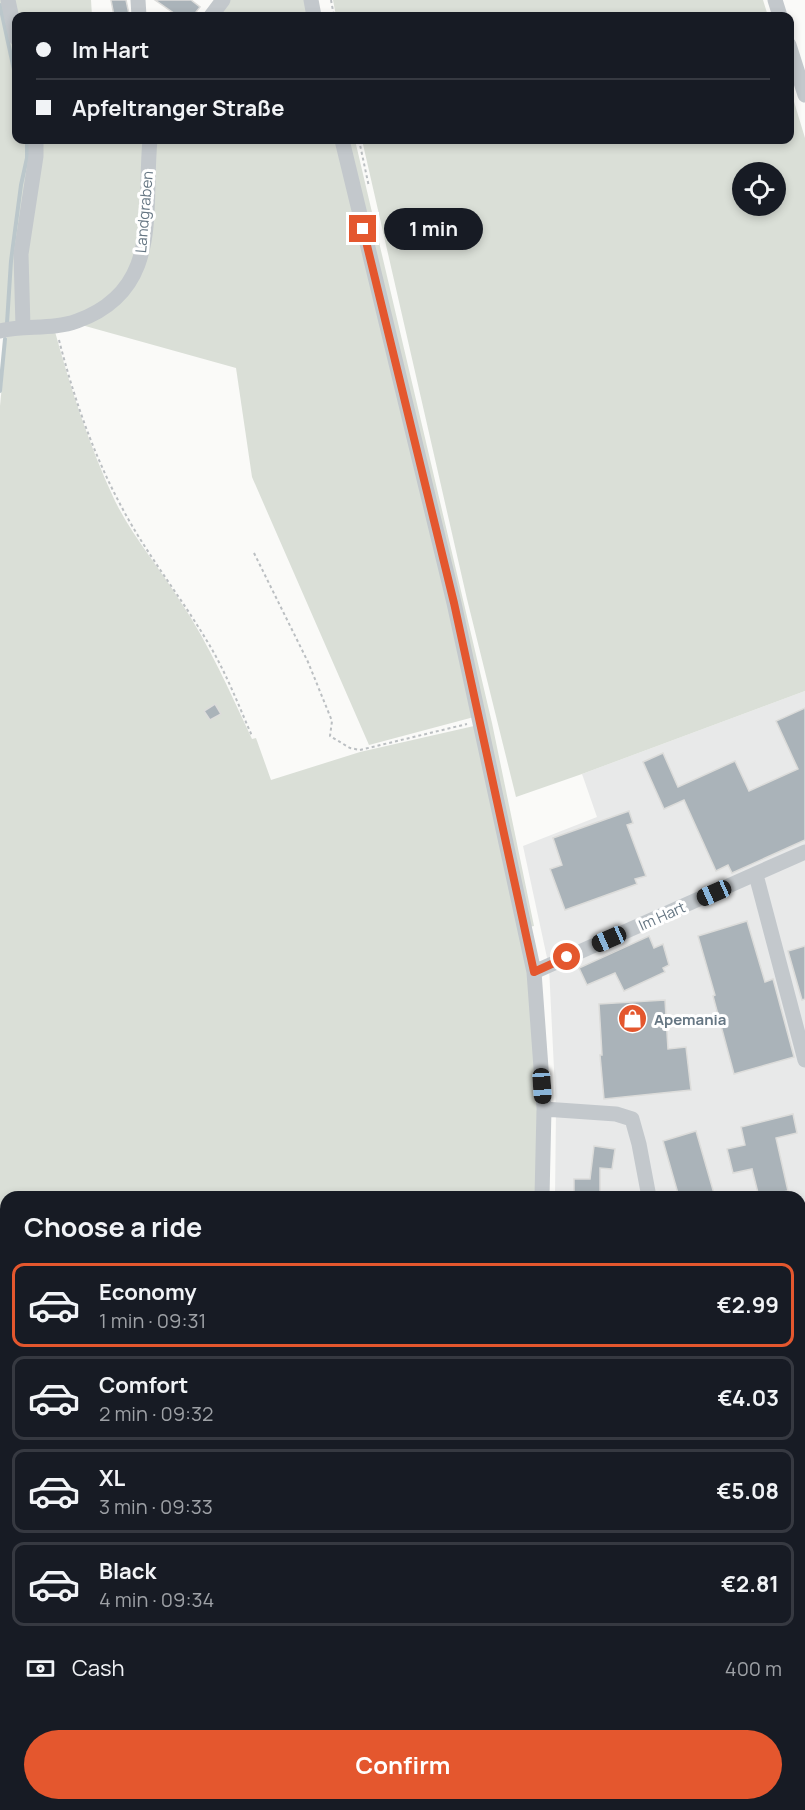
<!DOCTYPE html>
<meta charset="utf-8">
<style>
:root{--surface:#171b24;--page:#20242c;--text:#f1f3f6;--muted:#9ea1a6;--line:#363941;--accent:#e4572e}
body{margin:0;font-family:Manrope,sans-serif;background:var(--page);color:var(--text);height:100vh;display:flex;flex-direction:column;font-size:22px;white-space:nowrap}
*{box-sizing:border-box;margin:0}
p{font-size:20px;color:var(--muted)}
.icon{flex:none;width:33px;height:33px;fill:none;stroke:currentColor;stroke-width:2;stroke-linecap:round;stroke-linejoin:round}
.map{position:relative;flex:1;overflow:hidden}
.details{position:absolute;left:0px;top:1191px;width:806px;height:620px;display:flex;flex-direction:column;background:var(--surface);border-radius:18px 18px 0 0;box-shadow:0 3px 9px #0003}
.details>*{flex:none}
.top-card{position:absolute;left:12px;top:12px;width:782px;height:132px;border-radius:12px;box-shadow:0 3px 9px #0003;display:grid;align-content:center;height:132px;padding:0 24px;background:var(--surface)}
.controls{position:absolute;left:732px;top:162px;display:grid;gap:12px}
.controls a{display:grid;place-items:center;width:54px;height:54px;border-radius:50%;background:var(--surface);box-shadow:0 3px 9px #0003;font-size:30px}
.end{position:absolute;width:27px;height:27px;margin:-14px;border:8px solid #e4572e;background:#fff;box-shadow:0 0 0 3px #fff}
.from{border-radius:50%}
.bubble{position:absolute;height:42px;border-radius:21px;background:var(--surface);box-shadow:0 3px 9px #0003;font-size:20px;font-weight:700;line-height:42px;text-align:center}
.car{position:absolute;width:18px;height:36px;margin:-18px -9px;border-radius:8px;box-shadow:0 0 4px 2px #0007;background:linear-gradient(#222 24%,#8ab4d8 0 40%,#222 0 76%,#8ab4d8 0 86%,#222 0)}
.top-card b{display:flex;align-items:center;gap:21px;height:57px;font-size:22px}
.top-card b+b{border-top:2px solid var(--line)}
.top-card i{width:15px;height:15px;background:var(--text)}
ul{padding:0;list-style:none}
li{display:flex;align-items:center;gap:18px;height:84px;margin:0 12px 9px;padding:0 12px;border:3px solid var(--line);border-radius:12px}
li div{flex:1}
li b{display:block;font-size:22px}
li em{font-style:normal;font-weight:700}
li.active{border-color:var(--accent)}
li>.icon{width:54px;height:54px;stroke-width:1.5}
h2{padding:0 24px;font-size:27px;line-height:72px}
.pay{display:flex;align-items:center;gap:15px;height:66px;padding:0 24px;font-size:22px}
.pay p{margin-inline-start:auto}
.primary-button{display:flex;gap:12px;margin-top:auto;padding:12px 24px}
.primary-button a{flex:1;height:69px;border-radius:36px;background:var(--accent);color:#fff;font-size:24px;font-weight:700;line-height:69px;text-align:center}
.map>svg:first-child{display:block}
.built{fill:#e8e9e9}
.green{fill:#dadfd7;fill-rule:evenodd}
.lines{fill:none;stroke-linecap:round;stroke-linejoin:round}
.stream{stroke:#bbc7cb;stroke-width:4}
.building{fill:#aab3b9;stroke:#dcdcda;stroke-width:1.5}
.path{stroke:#bbbfc2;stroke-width:2;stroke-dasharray:3 3;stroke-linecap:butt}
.minor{stroke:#c3c8cc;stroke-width:15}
.route{stroke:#e4572e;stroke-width:8}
.labels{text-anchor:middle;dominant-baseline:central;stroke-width:6;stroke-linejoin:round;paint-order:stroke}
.street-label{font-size:15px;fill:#657683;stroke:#fff}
.poi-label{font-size:15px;font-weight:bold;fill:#657683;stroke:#fff;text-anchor:start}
</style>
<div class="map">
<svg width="805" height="1810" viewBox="0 0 805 1810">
<rect width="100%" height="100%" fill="#fafaf8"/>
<path class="built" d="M805 691V1207L800 1210V1197H555L556 1110 549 967 523 846 597 817 582 774Z
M6 1600V1729L0 1728V1602Z
M80 1805H530V1810H80Z"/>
<path class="green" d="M0 0H5L16 50V140H33L19 324 0 329Z
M11 0H91L92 16H16Z
M230 0H307L310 16H218Z
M333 0H763L768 16H336Z
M789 85 805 138V691L582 774 516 797 467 599 362 140H789ZM742 172H776V206H742Z
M38 140H104L105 144H146L140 250 117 293 75 318 27 323 23 254Z
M153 140H338L474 717 369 745 252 477 236 368 78 324 137 276Z
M348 140H355L492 723 534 926 529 927Z
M54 328C70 387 89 445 115 501 133 537 159 567 180 601 209 644 230 692 252 739L256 738 271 780 360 752 474 726 529 973 537 1112 536 1197H6V1600L0 1602V406L7 332Z
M805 1346V1810H554V1804H800V1349Z
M0 1728 6 1729V1804L80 1805V1810H0Z"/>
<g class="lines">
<path class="stream" d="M0 5 16 79
M7 323 11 261 21 185 27 158V140
M0 391 5 339"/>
</g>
<path class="building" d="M111 0H126L129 14 114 16Z
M155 0H191L200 7 193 16H178Z
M215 704 221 714 210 720 204 711Z
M805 708V840L732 873 728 865 716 871 684 800 664 809 643 762 663 753 678 787 735 761 749 791 798 769 776 721Z
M629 811 633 823 627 825 646 876 635 879 637 884 565 910 550 869 562 865 553 838Z
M747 921 765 982 773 979 794 1057 734 1074 713 996 715 995 698 936Z
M649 936 654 948 663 944 669 965 663 968 665 972 624 991 615 973 587 985 579 968Z
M805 946V999L802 1000 788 951Z
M665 1000 668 1049 686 1047 691 1090 604 1099 600 1055H602L599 1004Z
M793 1114 797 1133 776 1138 788 1191 759 1197 752 1169 733 1173 727 1149 745 1145 741 1127Z
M696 1131 715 1197H679L663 1141Z
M594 1146 615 1149 612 1169 600 1168V1197H574V1179H590Z"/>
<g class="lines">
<path class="path" d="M331 0 334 16
M359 140 369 187
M59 340C73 395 92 451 119 502 144 551 179 594 207 641 225 670 238 704 252 736
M254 553 308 662 332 721 330 736 350 748 360 750 467 724
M0 1667 6 1676
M8 1810 16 1804
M552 1810V1804"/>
<path class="minor" d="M8 0 16 38
M138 0 139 16
M311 0 314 16
M775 0 780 16
M211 16 223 0
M789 45 805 95
M342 140 454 603 534 972 544 1109 542 1197
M23 327 21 254 36 156V140
M0 331C25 325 53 330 77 321 163 290 143 212 150 140
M756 875 805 1060
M534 972 805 852
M544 1109 616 1114 632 1119 639 1144 649 1197
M800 1297 805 1294
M0 1620 6 1621
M536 1810V1804"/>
</g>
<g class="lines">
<path class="route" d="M363 229 454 603 534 972 567 957"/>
</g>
<defs>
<symbol id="shop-disc" viewBox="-11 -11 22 22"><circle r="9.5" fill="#e4572e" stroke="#fff"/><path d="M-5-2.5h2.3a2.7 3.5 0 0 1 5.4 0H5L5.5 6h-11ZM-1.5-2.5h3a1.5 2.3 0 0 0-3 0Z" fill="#fff"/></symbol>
</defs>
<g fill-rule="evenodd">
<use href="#shop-disc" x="616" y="1002" width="33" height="33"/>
</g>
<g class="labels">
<g class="street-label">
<text transform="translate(144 212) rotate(-85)">Landgraben</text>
<text transform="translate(662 916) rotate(-24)">Im Hart</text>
</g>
<g class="poi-label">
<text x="654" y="1019">Apemania</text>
</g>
</g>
</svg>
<div class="controls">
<a><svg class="icon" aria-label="locate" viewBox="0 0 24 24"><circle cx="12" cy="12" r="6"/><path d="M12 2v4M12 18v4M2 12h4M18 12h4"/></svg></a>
</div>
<i class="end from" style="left:567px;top:957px"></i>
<i class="end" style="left:363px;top:229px"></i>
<div class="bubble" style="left:384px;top:208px;width:99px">1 min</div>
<i class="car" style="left:714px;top:893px;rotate:246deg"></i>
<i class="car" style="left:609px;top:939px;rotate:246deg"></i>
<i class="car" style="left:542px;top:1086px;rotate:176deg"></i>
<div class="top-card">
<b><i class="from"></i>Im Hart</b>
<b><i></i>Apfeltranger Straße</b>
</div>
<section class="details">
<h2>Choose a ride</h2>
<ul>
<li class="active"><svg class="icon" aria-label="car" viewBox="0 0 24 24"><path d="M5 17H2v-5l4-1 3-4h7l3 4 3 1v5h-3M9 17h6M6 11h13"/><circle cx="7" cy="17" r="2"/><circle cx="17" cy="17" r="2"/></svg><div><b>Economy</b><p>1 min · 09:31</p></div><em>€2.99</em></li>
<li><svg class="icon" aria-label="car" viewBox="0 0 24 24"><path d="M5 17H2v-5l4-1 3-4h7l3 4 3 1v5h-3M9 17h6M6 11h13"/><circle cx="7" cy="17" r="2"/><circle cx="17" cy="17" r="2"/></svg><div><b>Comfort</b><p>2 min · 09:32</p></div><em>€4.03</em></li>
<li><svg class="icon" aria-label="car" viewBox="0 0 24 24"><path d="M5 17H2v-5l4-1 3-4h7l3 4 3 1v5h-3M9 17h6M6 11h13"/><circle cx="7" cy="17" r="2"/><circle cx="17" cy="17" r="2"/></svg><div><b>XL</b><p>3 min · 09:33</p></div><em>€5.08</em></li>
<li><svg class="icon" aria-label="car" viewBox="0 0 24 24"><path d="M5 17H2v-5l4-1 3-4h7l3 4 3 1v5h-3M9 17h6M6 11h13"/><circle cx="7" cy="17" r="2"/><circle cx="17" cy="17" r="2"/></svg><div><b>Black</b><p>4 min · 09:34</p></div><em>€2.81</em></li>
</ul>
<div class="pay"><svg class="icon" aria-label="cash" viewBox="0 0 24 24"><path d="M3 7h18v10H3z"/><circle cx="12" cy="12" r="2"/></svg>Cash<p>400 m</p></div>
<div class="primary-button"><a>Confirm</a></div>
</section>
</div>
